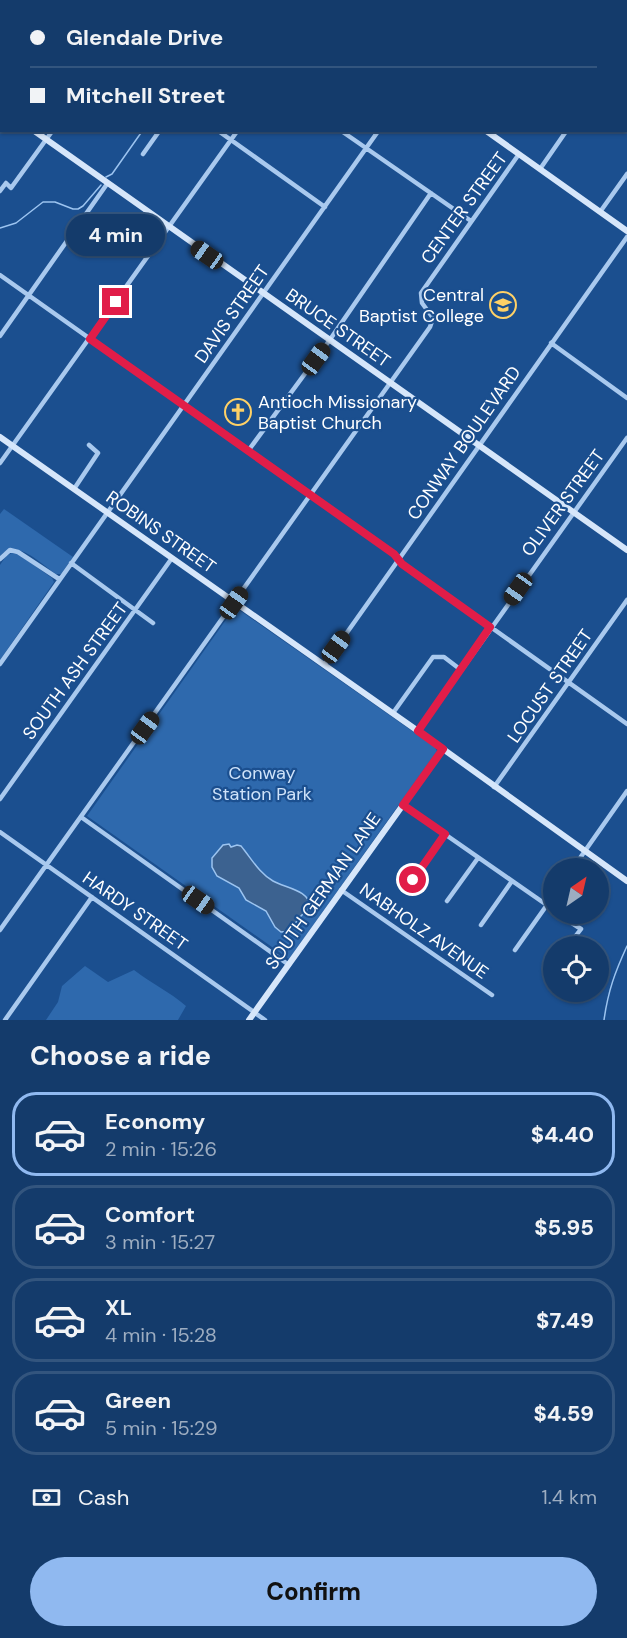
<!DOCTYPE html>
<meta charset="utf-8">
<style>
:root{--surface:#143b6b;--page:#214673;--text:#f1f3f6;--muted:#9dadc1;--line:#33557e;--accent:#90b9f0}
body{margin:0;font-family:"DM Sans",sans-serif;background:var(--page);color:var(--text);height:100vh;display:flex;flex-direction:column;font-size:22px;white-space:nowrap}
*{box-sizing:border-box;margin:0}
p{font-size:20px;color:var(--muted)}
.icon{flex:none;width:33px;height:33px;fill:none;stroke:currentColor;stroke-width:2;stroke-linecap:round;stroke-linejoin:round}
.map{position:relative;height:1020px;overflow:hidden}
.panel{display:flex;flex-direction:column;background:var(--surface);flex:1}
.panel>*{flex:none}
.guide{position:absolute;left:0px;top:0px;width:627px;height:132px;box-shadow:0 2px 4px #0004,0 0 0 2px var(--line);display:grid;align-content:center;height:132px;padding:0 30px;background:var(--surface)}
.needle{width:39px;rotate:34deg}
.tools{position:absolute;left:543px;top:858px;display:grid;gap:12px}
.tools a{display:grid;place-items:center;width:66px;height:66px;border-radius:50%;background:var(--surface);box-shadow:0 2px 4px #0004,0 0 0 2px var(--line);font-size:30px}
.end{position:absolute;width:27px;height:27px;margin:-14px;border:8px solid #e11d48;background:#fff;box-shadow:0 0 0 3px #fff}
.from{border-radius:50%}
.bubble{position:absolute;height:42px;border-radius:21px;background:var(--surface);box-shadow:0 2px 4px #0004,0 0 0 2px var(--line);font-size:20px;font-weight:800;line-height:42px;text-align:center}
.car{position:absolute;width:18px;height:36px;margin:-18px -9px;border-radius:8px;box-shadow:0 0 4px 2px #0007;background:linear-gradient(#222 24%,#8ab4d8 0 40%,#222 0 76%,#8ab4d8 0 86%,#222 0)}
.guide b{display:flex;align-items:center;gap:21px;height:57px;font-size:22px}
.guide b+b{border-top:2px solid var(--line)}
.guide i{width:15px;height:15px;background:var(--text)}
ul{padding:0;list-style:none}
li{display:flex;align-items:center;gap:18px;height:84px;margin:0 12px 9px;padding:0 18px;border:3px solid var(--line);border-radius:24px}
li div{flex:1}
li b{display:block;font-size:22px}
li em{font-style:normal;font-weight:800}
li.selected{border-color:var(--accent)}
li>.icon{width:54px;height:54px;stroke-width:1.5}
h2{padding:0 30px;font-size:27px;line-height:72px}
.pay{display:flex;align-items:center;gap:15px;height:66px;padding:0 30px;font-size:22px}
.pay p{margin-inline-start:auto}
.action{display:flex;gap:12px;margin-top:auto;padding:12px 30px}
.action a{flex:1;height:69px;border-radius:36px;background:var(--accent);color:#111;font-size:24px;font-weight:800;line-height:69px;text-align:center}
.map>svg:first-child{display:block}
.green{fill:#2e69ad}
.water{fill:#3c6290;stroke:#9cc4f0;stroke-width:1.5}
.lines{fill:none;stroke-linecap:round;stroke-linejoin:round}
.stream{stroke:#9cc4f0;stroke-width:1.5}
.street{stroke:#a9c9ee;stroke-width:4.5}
.secondary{stroke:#d6e6fa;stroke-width:6}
.route{stroke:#e11d48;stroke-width:8}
.labels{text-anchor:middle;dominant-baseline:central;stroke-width:4.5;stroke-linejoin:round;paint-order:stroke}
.street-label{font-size:18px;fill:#fff;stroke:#1b4f8f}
.poi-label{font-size:18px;fill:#fff;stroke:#1b4f8f;text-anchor:end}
.park-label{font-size:18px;fill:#cfe3fa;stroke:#1b4f8f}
</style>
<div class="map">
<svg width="627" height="1020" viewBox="0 0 627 1020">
<rect width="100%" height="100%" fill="#1b4f8f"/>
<path class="green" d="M4 509 73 557 61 574H56C41 564 16 537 0 556V514Z
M12 553 18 554 52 578 54 582 0 660V565L6 556Z
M235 607 435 747 437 751 289 959 87 816Z
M85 966 108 982 134 970C151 983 170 992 186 1006L178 1020H46L58 1002 62 986Z"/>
<path class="water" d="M229 844 231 847 237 845 241 846C251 858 259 873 273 881 285 888 310 890 310 907L299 918 290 931 281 932 275 927 266 911 246 900 239 888 217 876 212 867V858L223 845Z"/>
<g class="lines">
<path class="stream" d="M106 177 112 174 143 130
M0 228 16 223 43 202H55L73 209H78L83 206 101 185
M604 1020C608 991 615 972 627 946"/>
<path class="street" d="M154 0 156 2
M513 0 515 2
M189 2 190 0
M331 2 332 0
M472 2 473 0
M564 2 565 0
M626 49 627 47
M626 79 627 80
M217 130 325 207
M340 130 471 221
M143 154 160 130
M540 169 567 130
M0 191 6 183 11 188 53 130
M600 212 627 174
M0 275 394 554 402 564 627 724
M0 336 107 184
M551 343 627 398
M248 451 329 341 431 193
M0 463 238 130
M74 489 98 453 89 445
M0 559 10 550 18 552 59 579
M71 563 153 623
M0 664 379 130
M324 665 627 237
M393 713 433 657H444L461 670
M418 731 627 438
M494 787 627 600
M0 799 172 558
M403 805 554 910
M81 817 289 965
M0 832 265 1020
M573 868 627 791
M413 880 445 834
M341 890 492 995
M447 901 478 858
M558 914 581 929 568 946
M481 925 512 881
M0 930 430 327 433 318 422 303 421 293 519 154
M515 950 554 895
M550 973 554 968
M5 1020 92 897"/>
<path class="secondary" d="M301 0 303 2
M46 2 47 0
M0 66 2 64
M0 107 2 108
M33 130 627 550
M485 130 627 231
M0 437 418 731 627 881
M249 1020 443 749"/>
</g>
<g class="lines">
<path class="route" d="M116 302 90 339 394 554 402 564 490 627 418 731 443 749 403 805 445 834 413 880"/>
</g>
<defs>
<symbol id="university-ring" viewBox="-11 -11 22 22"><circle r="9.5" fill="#1b4f8f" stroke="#ffd166" stroke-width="1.5"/><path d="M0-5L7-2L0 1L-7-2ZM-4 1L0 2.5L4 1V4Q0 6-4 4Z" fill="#ffd166"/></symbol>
<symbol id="church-ring" viewBox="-11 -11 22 22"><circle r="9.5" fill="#1b4f8f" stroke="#ffd166" stroke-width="1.5"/><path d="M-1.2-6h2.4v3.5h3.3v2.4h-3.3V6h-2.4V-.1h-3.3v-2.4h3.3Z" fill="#ffd166"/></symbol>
</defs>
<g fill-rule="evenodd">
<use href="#university-ring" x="488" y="290" width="30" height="30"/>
<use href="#church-ring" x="223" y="397" width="30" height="30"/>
</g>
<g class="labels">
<g class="street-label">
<text transform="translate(464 208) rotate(-54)">CENTER STREET</text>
<text transform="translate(232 314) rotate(-55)">DAVIS STREET</text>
<text transform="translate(338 328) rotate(35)">BRUCE STREET</text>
<text transform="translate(464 443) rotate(-55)">CONWAY BOULEVARD</text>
<text transform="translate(563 503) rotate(-54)">OLIVER STREET</text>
<text transform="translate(161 532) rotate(35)">ROBINS STREET</text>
<text transform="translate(75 671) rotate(-54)">SOUTH ASH STREET</text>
<text transform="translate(550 686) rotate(-55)">LOCUST STREET</text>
<text transform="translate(323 891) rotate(-55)">SOUTH GERMAN LANE</text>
<text transform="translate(135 911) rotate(35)">HARDY STREET</text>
<text transform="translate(424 931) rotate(35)">NABHOLZ AVENUE</text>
</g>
<g class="poi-label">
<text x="484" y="295">Central<tspan x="484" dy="21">Baptist College</tspan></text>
<text x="258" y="402" text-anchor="start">Antioch Missionary<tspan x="258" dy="21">Baptist Church</tspan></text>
</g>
<g class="park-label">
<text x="262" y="773">Conway<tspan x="262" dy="21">Station Park</tspan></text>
</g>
</g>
</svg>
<div class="tools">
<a><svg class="needle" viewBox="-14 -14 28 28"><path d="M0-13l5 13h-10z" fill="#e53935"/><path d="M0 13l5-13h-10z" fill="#9dadc1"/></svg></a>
<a><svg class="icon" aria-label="locate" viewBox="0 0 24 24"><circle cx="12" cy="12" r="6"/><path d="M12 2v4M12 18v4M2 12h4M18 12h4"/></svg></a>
</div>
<i class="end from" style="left:413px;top:880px"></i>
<i class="end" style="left:116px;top:302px"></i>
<div class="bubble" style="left:66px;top:214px;width:99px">4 min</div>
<i class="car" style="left:207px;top:255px;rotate:305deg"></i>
<i class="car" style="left:316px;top:359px;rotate:36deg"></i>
<i class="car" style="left:518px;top:589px;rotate:215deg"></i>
<i class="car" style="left:234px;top:603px;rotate:35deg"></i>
<i class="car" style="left:336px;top:647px;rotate:36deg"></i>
<i class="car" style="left:145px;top:728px;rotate:36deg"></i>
<i class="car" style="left:198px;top:900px;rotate:125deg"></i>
<div class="guide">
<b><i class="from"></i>Glendale Drive</b>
<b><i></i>Mitchell Street</b>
</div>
</div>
<section class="panel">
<h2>Choose a ride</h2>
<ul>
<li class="selected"><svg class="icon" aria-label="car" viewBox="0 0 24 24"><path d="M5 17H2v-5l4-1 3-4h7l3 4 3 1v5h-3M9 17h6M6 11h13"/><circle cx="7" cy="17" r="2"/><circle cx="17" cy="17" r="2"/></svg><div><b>Economy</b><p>2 min · 15:26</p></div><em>$4.40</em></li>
<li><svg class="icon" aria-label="car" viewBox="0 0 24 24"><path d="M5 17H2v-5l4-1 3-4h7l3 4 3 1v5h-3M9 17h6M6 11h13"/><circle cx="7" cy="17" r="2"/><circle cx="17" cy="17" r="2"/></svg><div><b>Comfort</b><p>3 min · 15:27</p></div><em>$5.95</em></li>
<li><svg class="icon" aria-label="car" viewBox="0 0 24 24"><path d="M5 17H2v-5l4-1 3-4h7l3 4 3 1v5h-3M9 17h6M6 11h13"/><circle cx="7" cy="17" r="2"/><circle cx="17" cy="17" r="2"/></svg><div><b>XL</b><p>4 min · 15:28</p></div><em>$7.49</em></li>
<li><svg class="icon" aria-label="car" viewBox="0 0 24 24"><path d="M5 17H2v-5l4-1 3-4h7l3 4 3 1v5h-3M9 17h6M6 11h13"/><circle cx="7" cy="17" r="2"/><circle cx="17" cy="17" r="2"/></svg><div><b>Green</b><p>5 min · 15:29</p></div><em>$4.59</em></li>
</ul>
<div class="pay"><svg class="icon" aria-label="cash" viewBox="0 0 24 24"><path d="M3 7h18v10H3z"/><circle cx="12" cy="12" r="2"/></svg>Cash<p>1.4 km</p></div>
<div class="action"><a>Confirm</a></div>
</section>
